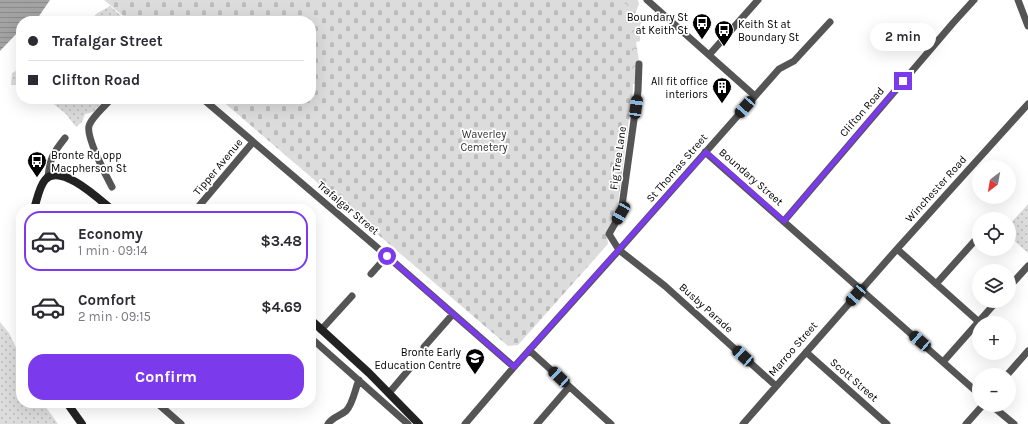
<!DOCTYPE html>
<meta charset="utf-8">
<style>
:root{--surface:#fff;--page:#f2f2f3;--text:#2b2b33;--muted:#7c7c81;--line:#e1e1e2;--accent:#7c3aed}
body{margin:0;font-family:Karla,sans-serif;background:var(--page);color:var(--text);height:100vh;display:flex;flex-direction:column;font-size:15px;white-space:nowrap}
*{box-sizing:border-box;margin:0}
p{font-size:13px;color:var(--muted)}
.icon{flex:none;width:22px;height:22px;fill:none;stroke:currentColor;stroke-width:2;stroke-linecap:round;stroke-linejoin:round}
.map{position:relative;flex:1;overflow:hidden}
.panel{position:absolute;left:16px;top:204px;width:300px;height:204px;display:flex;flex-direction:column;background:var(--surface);border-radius:16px;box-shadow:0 4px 16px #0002}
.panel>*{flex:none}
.top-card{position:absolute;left:16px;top:16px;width:300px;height:88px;border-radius:16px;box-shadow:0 4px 16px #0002;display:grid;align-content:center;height:88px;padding:0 12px;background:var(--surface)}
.needle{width:26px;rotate:211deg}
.controls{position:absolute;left:972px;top:160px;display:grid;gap:8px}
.controls a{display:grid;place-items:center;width:44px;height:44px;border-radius:50%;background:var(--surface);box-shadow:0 4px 16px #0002;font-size:20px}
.end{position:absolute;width:18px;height:18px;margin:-9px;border:5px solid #7c3aed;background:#fff;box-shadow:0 0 0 2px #fff}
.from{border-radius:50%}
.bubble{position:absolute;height:28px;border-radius:14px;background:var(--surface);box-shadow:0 4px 16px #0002;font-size:13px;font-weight:700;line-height:28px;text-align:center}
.car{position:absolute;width:12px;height:24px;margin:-12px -6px;border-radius:5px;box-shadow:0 0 3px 1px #0007;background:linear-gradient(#222 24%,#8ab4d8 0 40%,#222 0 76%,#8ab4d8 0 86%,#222 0)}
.top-card b{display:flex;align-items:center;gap:14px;height:38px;font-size:15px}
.top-card b+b{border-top:1px solid var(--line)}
.top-card i{width:10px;height:10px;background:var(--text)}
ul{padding:7px 0 0;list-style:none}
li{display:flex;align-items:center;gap:12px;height:60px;margin:0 8px 6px;padding:0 4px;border:2px solid transparent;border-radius:16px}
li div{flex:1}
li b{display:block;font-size:15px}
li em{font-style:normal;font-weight:700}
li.current{border-color:var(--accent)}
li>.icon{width:36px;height:36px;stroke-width:1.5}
.cta{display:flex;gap:8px;margin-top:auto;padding:8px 12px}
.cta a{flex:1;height:46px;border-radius:16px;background:var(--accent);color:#fff;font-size:16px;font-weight:700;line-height:46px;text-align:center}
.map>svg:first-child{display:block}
.forest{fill:url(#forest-crowns)}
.cemetery{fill:url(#cemetery-stones)}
.park{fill:url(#park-dots)}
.water{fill:url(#water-rules)}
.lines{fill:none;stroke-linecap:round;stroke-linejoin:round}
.street{stroke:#555;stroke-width:7}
.secondary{stroke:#222;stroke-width:8}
.route{stroke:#7c3aed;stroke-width:5}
.labels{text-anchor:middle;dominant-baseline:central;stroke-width:3.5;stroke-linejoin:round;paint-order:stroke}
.poi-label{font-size:11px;fill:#000;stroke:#fff;text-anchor:end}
.street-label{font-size:11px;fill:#000;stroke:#fff}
.park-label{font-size:11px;fill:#333;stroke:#fff}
</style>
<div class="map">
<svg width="1028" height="424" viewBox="0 0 1028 424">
<defs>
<pattern id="forest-crowns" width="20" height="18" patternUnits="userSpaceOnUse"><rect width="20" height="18" fill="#dcdcdc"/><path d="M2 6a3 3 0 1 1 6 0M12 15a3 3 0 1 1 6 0" fill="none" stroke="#bbb"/></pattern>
<pattern id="cemetery-stones" width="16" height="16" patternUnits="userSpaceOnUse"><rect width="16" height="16" fill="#dcdcdc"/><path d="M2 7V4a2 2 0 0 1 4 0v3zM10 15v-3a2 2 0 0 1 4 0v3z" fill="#bbb"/></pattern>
<pattern id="park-dots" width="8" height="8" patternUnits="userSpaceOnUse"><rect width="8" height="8" fill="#dcdcdc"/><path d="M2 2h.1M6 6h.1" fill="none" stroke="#bbb" stroke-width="1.8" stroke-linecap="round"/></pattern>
<pattern id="water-rules" width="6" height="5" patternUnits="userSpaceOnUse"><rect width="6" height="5" fill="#a3a3a3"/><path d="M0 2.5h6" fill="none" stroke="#8b8b8b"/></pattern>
</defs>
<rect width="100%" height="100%" fill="#fff"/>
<path class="forest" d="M621 0H638L639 4 635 14 644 16 643 20 640 25V41L636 42 640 67 635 84H632Z"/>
<path class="cemetery" d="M104 0H623L630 15 633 89 617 211 607 234 608 244 518 345 508 346 220 99H311V21H129Z"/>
<path class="park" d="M110 6 127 21H90L96 14Z
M21 68V85H11L12 73Z
M48 99H105L93 112 85 114 82 122 76 127 66 114Z
M1028 204V253L1009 236V225Z
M0 322 9 333 21 358V403H43L58 424H0Z"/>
<path class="water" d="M0 0H50L37 19 34 21H21V29L0 51Z"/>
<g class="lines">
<path class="street" d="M647 0 755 96
M1018 0 1028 26
M709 55 758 0
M639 64 638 91 621 213 609 234 619 250 665 286 776 386
M111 99C105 106 91 118 89 126 86 137 106 176 112 187
M203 99 387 256 514 367
M705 152 979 394
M48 177C50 158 53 153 65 138
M199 206 253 142
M784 221 953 23 974 0
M897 249 979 322
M371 274 387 256
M936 284 979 236
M1009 287 1028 266
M321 330 352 296
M311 338 408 424
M424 347 453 314
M529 350 611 424
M806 352 887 424
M943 362 997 301
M1007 375 1028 351
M389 393 411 367
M157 403 181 424
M991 405 1014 424
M328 424C332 417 340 416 346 411 353 404 355 389 359 380
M465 424 514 367 619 250 779 69 794 61 830 22
M537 424 569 387
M743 424 897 249 1028 104
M966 424 983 405"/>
<path class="secondary" d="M34 209C37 200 39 187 45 180 60 162 99 199 111 209
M21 249V264
M311 320 369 373 419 424
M67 403 82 424"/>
</g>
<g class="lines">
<path class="route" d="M387 256 514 367 706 152 784 221 903 81"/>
</g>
<defs>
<symbol id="bus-pin" viewBox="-11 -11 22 30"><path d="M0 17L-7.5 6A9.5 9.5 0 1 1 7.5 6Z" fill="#000" stroke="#fff"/><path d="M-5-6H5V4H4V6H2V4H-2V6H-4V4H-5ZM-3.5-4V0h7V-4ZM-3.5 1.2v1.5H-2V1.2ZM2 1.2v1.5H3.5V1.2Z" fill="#fff"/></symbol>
<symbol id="building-pin" viewBox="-11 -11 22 30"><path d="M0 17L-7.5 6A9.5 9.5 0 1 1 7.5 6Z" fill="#000" stroke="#fff"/><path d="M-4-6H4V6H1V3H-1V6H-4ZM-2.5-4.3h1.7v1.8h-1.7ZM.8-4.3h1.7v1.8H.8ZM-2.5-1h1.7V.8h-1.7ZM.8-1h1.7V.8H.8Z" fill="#fff"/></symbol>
<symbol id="school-pin" viewBox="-11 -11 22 30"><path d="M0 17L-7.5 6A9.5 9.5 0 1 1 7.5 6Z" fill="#000" stroke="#fff"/><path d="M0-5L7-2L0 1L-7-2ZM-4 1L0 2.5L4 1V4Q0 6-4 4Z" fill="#fff"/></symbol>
</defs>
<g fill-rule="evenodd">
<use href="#bus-pin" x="691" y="12" width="22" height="30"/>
<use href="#bus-pin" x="713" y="19" width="22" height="30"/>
<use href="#building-pin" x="711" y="76" width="22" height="30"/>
<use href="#bus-pin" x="26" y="150" width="22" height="30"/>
<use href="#school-pin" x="464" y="347" width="22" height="30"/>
</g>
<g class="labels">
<g class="poi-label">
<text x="688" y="17">Boundary St<tspan x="688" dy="13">at Keith St</tspan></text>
<text x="738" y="24" text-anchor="start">Keith St at<tspan x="738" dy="13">Boundary St</tspan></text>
<text x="708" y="81">All fit office<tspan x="708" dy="13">interiors</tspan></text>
<text x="51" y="155" text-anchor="start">Bronte Rd opp<tspan x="51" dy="13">Macpherson St</tspan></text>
<text x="461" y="352">Bronte Early<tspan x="461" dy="13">Education Centre</tspan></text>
</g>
<g class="street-label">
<text transform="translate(862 112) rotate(-49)">Clifton Road</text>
<text transform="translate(618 158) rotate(-82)">Fig Tree Lane</text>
<text transform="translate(218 167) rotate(-50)">Tipper Avenue</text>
<text transform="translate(677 168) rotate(-49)">St Thomas Street</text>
<text transform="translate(751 177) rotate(41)">Boundary Street</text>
<text transform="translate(936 189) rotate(-48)">Winchester Road</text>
<text transform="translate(348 208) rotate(40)">Trafalgar Street</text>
<text transform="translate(706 308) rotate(42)">Busby Parade</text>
<text transform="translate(793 349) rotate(-49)">Marroo Street</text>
<text transform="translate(854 380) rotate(41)">Scott Street</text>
</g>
<g class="park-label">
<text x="484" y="134">Waverley<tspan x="484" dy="13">Cemetery</tspan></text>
</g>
</g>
</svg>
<div class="controls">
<a><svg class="needle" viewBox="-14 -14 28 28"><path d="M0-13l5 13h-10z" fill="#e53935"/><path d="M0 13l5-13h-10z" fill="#7c7c81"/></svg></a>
<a><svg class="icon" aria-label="locate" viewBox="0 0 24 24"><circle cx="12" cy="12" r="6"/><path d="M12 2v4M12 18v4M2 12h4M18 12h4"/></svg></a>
<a><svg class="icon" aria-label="layers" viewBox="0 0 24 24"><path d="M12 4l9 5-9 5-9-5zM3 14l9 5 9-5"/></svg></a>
<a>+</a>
<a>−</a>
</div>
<i class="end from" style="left:387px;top:256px"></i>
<i class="end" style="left:903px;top:81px"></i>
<div class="bubble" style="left:870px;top:23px;width:66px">2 min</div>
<i class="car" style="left:636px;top:107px;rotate:8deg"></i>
<i class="car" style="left:745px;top:107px;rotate:221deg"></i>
<i class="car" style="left:621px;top:213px;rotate:210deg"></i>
<i class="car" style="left:856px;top:295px;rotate:221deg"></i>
<i class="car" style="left:920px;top:341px;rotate:311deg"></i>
<i class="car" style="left:743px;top:356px;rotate:312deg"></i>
<i class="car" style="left:559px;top:377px;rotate:313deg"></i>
<div class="top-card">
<b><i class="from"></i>Trafalgar Street</b>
<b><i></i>Clifton Road</b>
</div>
<section class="panel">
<ul>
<li class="current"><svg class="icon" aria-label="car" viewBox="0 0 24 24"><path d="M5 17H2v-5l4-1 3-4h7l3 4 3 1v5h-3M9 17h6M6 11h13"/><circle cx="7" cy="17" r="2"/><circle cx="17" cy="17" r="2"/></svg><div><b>Economy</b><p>1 min · 09:14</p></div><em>$3.48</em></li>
<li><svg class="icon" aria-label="car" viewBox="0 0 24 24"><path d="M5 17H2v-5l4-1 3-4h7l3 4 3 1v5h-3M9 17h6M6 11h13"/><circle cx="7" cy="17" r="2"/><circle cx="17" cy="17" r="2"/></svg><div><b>Comfort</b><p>2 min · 09:15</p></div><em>$4.69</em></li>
</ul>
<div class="cta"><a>Confirm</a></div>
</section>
</div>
